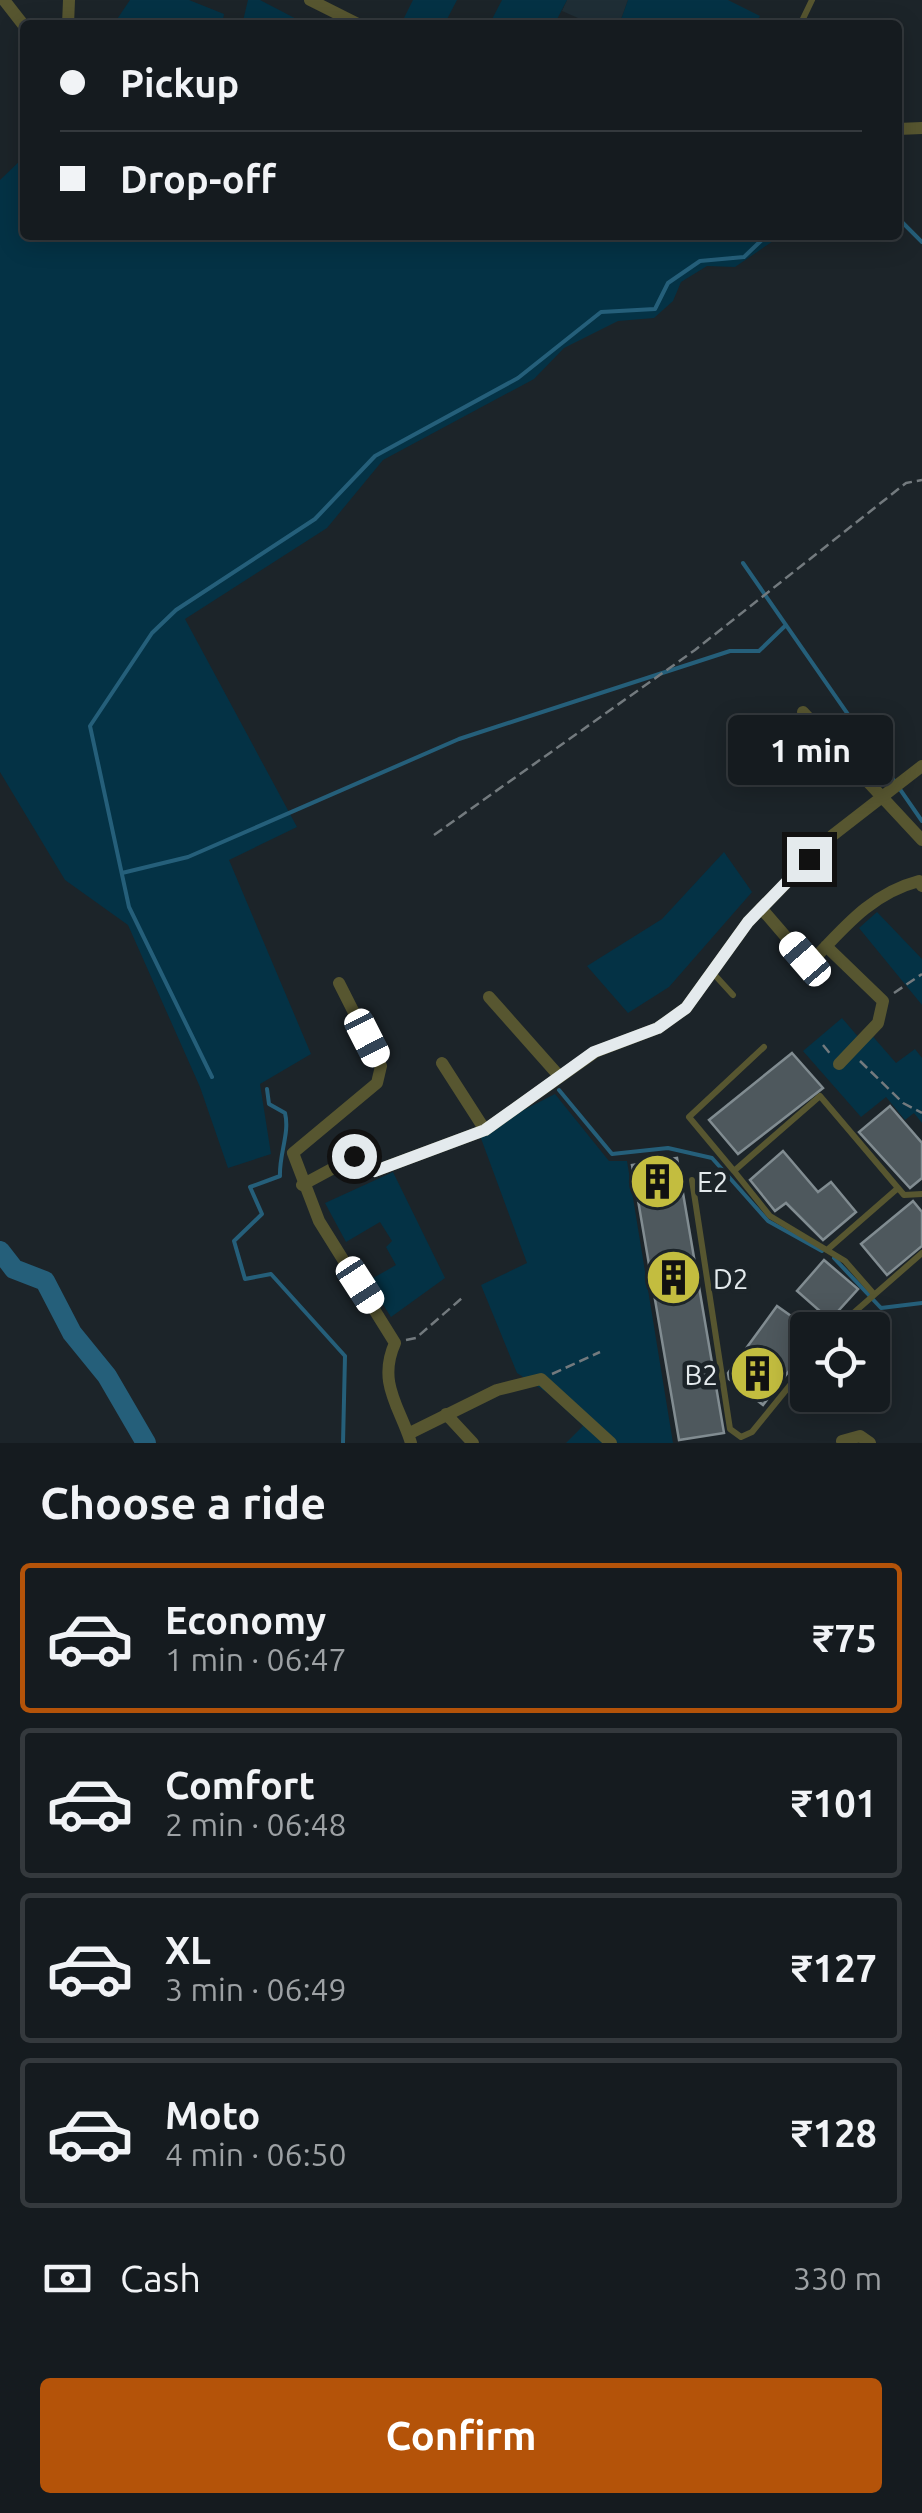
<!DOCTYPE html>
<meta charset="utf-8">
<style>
:root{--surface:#151b1f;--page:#22282c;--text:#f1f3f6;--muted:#9da1a4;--line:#34393d;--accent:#b45309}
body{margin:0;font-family:Ubuntu,sans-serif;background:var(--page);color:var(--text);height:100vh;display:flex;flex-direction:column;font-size:38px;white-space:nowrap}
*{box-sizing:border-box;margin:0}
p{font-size:32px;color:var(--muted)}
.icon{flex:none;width:55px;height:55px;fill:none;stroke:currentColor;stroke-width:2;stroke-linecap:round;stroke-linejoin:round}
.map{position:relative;height:1443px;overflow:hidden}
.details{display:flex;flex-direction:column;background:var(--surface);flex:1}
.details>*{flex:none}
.guide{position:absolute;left:20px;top:20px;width:882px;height:220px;border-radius:10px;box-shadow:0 5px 25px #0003,0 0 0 2px var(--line);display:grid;align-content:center;height:220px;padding:0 40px;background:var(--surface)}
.controls{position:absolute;left:790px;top:1312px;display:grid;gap:20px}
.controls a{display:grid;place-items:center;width:100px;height:100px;border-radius:10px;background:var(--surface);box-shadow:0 5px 25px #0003,0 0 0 2px var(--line);font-size:50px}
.end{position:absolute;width:45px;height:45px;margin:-22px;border:12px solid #e4eaed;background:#111;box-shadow:0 0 0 5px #111}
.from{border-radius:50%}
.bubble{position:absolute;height:70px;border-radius:10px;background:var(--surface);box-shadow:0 5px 25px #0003,0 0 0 2px var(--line);font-size:32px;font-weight:700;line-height:70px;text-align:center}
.car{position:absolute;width:30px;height:60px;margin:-30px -15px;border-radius:12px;box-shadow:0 0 8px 2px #0007;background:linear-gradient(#fff 24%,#345 0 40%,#fff 0 76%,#345 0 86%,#fff 0)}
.guide b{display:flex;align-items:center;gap:35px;height:95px;font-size:38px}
.guide b+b{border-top:2px solid var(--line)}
.guide i{width:25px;height:25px;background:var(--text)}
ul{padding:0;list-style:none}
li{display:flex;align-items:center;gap:30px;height:150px;margin:0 20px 15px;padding:0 20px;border:5px solid var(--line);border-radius:10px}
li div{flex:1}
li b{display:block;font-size:38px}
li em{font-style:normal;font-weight:700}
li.on{border-color:var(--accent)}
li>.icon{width:90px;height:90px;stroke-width:1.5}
h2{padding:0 40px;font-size:45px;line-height:120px}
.pay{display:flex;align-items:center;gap:25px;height:110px;padding:0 40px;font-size:38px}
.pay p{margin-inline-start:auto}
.primary-button{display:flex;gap:20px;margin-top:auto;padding:20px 40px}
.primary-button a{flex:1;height:115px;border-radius:10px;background:var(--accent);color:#fff;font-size:40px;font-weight:700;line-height:115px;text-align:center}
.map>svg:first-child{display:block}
.built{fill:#1f2e36}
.green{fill:#043245}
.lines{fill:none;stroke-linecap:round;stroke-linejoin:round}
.stream{stroke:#255f7a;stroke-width:4}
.river{stroke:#255f7a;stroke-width:20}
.building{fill:#4e585d;stroke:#818c91;stroke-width:2.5}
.path{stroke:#737a7e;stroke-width:2.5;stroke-dasharray:10 5;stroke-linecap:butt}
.lane{stroke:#575630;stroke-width:6}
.street{stroke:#575630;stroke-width:12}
.route{stroke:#e4eaed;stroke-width:12}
.labels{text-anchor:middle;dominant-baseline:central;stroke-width:9;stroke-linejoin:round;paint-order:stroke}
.poi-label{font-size:28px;fill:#e4eaed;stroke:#1c2429;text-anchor:start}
</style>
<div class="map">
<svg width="922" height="1443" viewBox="0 0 922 1443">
<rect width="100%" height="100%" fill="#1c2429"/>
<path class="built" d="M567 0H628L619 25H594L562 11Z"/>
<path class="green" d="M130 0H189L224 14 222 25H113Z
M248 0H260L308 25H242Z
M413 0H457L444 25 402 22Z
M502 0H567L554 25H489Z
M628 0H728L760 16 755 25H619Z
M25 156V235H782L735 267 707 266 681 282 673 301 654 318 618 321 564 348 534 379 383 460 327 528 185 619 297 827 229 860 311 1054 260 1084 271 1154 228 1168 200 1087 128 925 65 880 0 772V180Z
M724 852 752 892 669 987 628 1013 587 966 662 919Z
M877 912 922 959V1005L859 928Z
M842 1018 860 1039 869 1032 896 1063 915 1049 922 1058V1123L914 1113 905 1120 886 1097 861 1117 803 1051Z
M555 1094 609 1161H627L673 1443H566L583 1426 549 1394 517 1373 481 1285 527 1263 479 1133Z
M393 1172 445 1278 391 1317 368 1281 396 1265 386 1247 392 1241 380 1222 346 1242 325 1203Z"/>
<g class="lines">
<path class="stream" d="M898 218 922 242
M743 563 922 821
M122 873 188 857 459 739 730 651H759L786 625
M212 1077 129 907 90 726 152 633 176 610 315 519 375 456 518 378 601 312 655 309 668 283 700 261 744 257 767 235
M267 1089 269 1104 285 1113C290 1133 279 1154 280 1176L250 1187 262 1214 234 1241 245 1279 271 1274 345 1356 343 1443
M559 1090 612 1154 668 1148 712 1158 768 1221 822 1251
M834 1258 881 1308 922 1303"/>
<path class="river" d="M0 1251 14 1269 45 1281 72 1333 107 1376 146 1443"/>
</g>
<path class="building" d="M792 1053 823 1088 738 1154 709 1120Z
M890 1106 922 1143V1178L910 1188 859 1132Z
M783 1151 818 1192 831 1182 856 1212 823 1240 786 1203 775 1211 750 1180Z
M677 1158 724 1433 679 1440 632 1165Z
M913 1201 922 1212V1246L887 1275 861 1244Z
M824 1260 858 1289 830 1320 797 1291Z
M777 1306 808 1328V1346L763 1405 729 1379 728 1373Z"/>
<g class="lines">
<path class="path" d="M434 835 695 650 906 483 922 480
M894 993 922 974
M823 1045 832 1056
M860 1061 903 1103 922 1113
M406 1340 416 1338 462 1298
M552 1374 600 1352"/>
<path class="lane" d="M800 25 812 0
M712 972 733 995
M734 1171 689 1117 764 1047
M692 1180 730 1429 741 1437 752 1432 808 1363
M827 1250 898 1188
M873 1293 845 1261 770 1216 734 1171 820 1096 904 1195 922 1194
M834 1330 922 1253"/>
<path class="street" d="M4 0 25 27
M310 0 360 25
M68 25 69 0
M898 129 922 128
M803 712 922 840
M761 908 805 959 815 958C846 925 873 893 919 881L922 886
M826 946 883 1001 878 1023 839 1064
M339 983 381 1066 377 1083 293 1153 319 1221 395 1343C377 1383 400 1407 411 1443
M489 997 560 1077
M442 1063 485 1130
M302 1185 354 1157H366L375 1171 485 1130 595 1052 658 1028 686 1008 748 922 833 835 922 766
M446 1414 473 1443
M408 1434 497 1390 541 1379 611 1443
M842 1441 860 1436 870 1443"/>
</g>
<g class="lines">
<path class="route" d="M354 1156H366L375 1171 485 1130 594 1052 658 1028 686 1008 748 922 809 859"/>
</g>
<defs>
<symbol id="building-disc" viewBox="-11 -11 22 22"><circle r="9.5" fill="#c3bd3f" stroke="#1c2429"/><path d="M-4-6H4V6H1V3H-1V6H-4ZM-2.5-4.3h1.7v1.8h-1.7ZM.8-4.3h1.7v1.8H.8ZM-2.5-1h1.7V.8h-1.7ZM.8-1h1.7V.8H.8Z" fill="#111"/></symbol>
</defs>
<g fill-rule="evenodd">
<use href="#building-disc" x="626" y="1150" width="63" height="63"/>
<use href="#building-disc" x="642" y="1246" width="63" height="63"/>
<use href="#building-disc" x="726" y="1342" width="63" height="63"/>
</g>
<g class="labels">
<g class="poi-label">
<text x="697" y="1181">E2</text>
<text x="713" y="1278">D2</text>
<text x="718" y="1374" text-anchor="end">B2</text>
</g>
</g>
</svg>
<div class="controls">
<a><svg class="icon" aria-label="locate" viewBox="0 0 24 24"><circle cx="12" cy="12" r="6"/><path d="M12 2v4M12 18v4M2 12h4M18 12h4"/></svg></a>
</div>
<i class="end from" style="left:354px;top:1156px"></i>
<i class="end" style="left:809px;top:859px"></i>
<div class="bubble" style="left:728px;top:715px;width:165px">1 min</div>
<i class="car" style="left:805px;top:959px;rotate:319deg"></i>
<i class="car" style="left:367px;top:1038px;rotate:153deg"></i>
<i class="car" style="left:360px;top:1285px;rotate:147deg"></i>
<div class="guide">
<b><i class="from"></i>Pickup</b>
<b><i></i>Drop-off</b>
</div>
</div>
<section class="details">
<h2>Choose a ride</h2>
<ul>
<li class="on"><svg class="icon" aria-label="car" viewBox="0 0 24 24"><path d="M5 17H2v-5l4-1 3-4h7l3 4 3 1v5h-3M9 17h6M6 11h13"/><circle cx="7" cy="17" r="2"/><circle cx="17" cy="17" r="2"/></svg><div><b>Economy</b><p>1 min · 06:47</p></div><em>₹75</em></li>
<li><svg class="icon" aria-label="car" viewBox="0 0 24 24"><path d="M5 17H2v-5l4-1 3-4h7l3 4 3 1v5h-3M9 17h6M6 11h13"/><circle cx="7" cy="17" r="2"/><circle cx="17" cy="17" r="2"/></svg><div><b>Comfort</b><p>2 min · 06:48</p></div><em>₹101</em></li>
<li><svg class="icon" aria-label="car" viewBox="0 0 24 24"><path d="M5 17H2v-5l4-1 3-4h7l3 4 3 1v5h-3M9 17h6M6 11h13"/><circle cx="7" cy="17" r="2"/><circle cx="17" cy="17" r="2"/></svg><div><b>XL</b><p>3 min · 06:49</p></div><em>₹127</em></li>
<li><svg class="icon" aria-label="car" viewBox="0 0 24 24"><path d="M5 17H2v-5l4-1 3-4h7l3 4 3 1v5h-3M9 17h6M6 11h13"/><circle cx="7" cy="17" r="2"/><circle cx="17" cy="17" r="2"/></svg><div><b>Moto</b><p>4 min · 06:50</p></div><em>₹128</em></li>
</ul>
<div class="pay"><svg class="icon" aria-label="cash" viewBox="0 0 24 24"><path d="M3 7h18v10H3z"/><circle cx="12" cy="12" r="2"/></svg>Cash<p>330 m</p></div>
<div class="primary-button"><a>Confirm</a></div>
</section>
